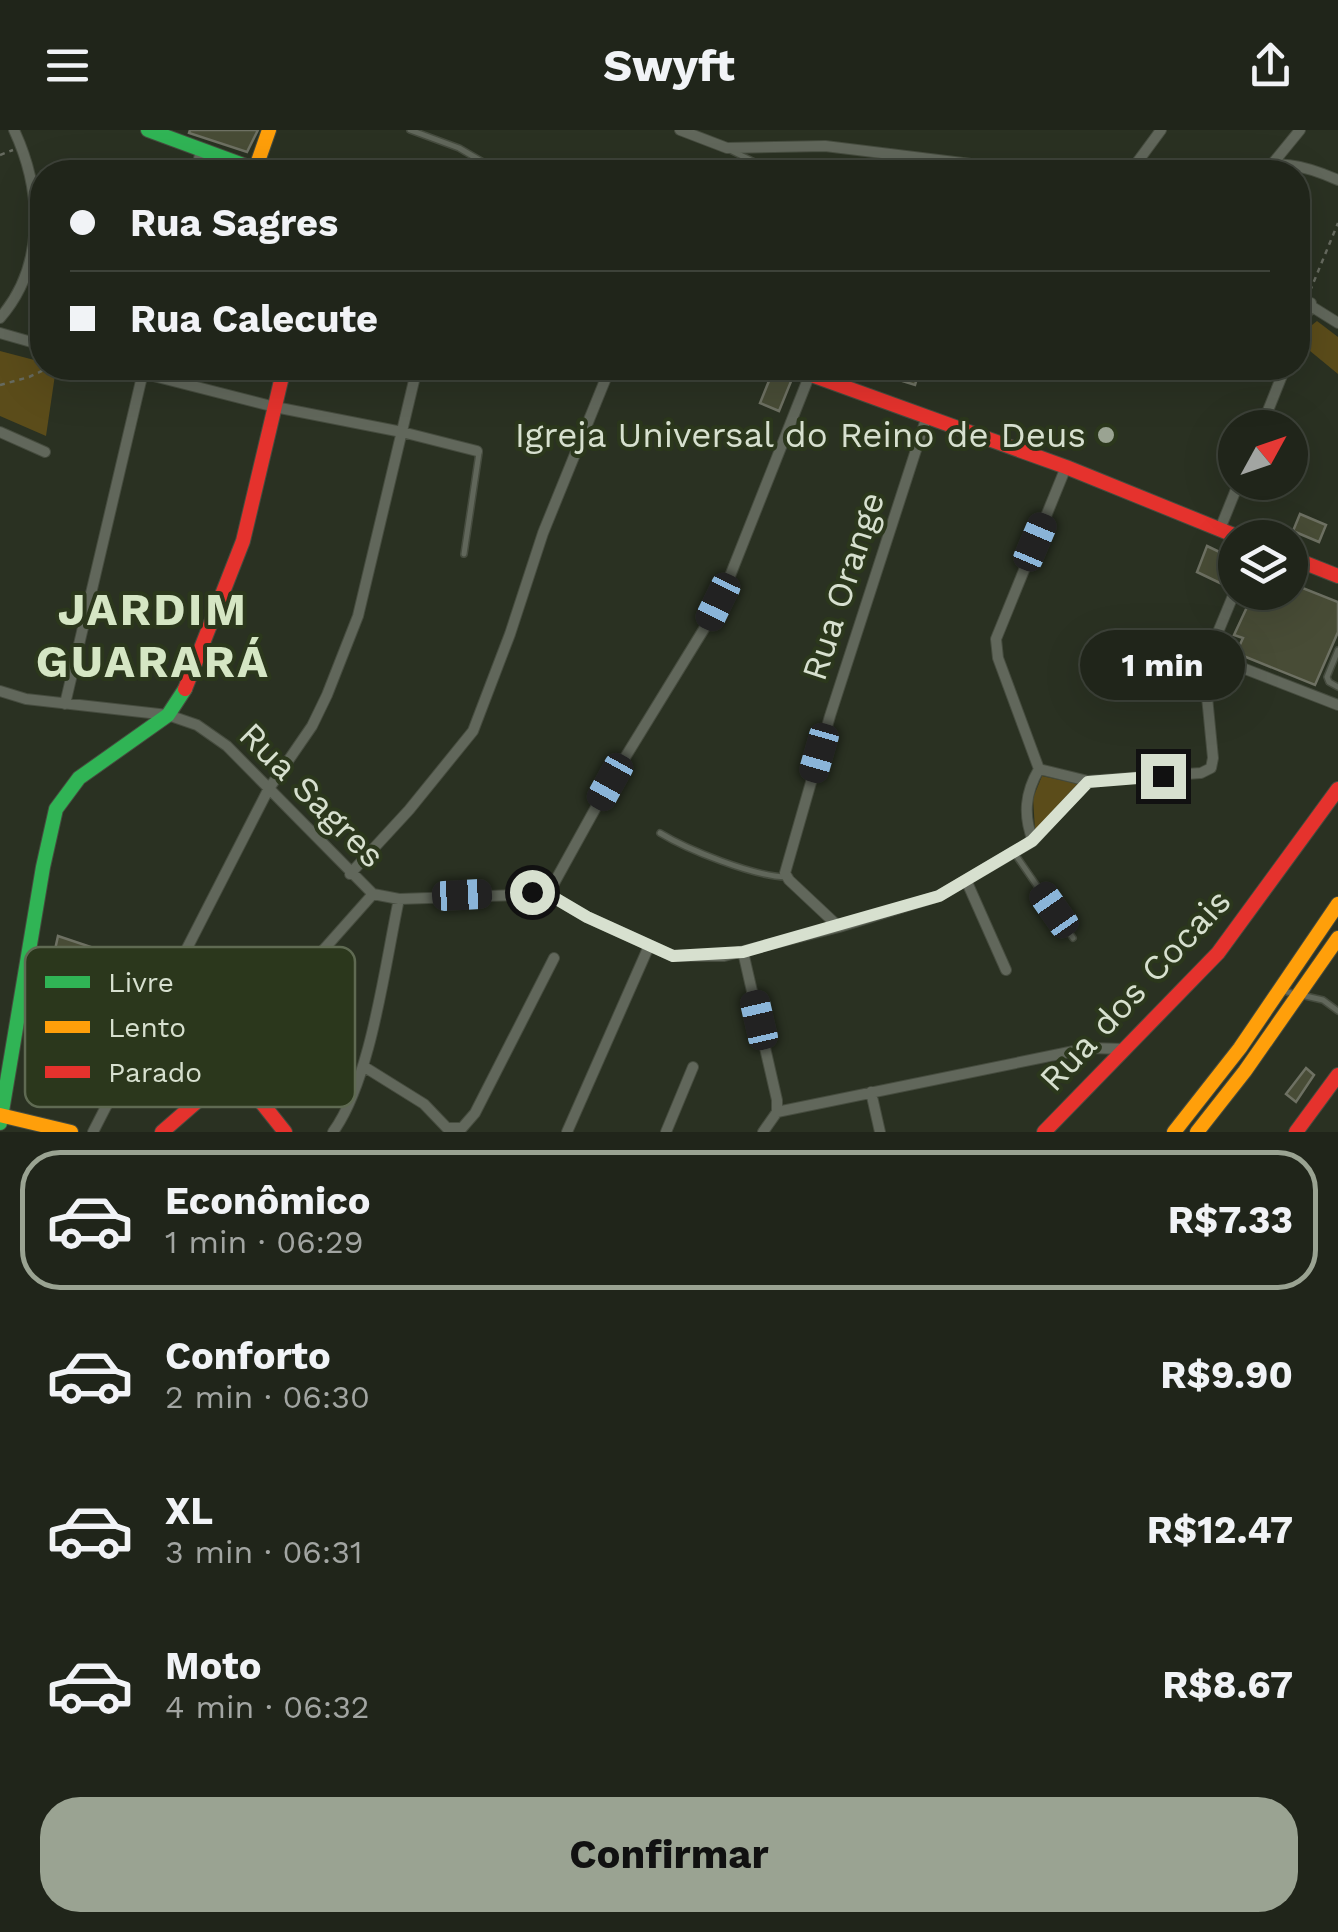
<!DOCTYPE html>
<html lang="pt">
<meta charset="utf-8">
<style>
:root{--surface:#20251a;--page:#282d23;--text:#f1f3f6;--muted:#a2a5a2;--line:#3d4239;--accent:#9aa392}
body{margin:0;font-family:"Work Sans",sans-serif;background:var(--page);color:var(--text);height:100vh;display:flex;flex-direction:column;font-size:38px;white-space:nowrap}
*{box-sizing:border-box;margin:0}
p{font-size:32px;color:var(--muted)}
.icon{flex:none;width:55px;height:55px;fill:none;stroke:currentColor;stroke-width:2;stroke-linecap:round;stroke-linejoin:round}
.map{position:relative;height:1002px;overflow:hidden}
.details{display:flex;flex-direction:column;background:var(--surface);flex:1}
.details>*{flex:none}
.top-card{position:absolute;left:30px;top:30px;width:1280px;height:220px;border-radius:40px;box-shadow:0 10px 40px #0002,0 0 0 2px var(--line);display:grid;align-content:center;height:220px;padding:0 40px;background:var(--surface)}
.needle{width:65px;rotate:50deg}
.buttons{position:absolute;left:1218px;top:280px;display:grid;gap:20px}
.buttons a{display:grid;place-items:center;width:90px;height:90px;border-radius:50%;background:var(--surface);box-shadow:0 10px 40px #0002,0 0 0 2px var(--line);font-size:50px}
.end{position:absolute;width:45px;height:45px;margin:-22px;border:12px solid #d7e0cf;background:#111;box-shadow:0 0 0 5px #111}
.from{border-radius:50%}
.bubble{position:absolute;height:70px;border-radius:35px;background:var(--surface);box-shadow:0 10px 40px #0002,0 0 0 2px var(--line);font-size:32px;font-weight:700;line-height:70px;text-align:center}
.car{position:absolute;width:30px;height:60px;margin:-30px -15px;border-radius:12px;box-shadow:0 0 8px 2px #0007;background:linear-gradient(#222 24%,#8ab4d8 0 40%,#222 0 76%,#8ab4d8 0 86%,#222 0)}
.top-card b{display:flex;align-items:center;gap:35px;height:95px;font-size:38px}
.top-card b+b{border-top:2px solid var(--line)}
.top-card i{width:25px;height:25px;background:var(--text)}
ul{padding:18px 0 0;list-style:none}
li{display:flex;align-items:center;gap:30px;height:140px;margin:0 20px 15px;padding:0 20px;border:5px solid transparent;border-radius:40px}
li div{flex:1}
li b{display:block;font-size:38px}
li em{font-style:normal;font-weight:700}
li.on{border-color:var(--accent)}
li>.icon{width:90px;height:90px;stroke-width:1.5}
.action{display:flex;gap:20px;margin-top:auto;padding:20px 40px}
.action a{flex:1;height:115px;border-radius:40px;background:var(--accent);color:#111;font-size:40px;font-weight:700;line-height:115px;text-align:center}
header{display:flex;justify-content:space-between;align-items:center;height:130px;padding:0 40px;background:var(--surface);font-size:45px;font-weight:700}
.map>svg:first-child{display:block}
.green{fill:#5b4c1a}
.building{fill:#484c36;stroke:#6e7163;stroke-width:2.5}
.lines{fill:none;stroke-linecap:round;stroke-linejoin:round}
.lane-casing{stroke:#464c3f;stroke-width:8}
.street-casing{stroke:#464c3f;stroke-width:12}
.fast-casing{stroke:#464c3f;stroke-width:16}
.slow-casing{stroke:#464c3f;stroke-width:16}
.jam-casing{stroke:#464c3f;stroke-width:16}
.path{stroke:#666a5f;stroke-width:2.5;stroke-dasharray:5 5;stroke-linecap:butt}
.lane{stroke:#61675b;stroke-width:5}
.street{stroke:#61675b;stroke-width:10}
.fast{stroke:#30b455;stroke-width:14}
.slow{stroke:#ff9f0a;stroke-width:14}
.jam{stroke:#e5322d;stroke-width:14}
.route{stroke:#d7e0cf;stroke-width:12}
.poi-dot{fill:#9aa392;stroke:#2b371c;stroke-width:4}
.labels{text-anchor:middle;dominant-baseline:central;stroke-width:8;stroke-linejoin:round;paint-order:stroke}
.poi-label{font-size:35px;fill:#d7e0cf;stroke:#2b371c;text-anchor:end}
.street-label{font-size:35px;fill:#d7e0cf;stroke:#2b371c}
.district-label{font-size:45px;font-weight:bold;letter-spacing:2.5px;fill:#d5e6c4;stroke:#2b371c}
.key{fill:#2b371c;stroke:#5f6a52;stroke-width:2.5}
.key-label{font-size:28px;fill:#d7e0cf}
</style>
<header><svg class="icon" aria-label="menu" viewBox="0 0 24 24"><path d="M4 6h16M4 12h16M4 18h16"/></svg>Swyft<svg class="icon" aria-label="share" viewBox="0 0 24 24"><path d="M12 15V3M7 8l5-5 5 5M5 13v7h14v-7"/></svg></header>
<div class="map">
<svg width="1338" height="1002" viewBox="0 0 1338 1002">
<rect width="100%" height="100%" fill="#2a3122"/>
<path class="green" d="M1317 191 1338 207V244L1304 216 1312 195Z
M0 221 42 232V238H56L46 306 0 286Z
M1042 646 1078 654 1035 700 1033 668Z"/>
<path class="building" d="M190 0H258L247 22 189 3Z
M889 238H920L915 255 886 246Z
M773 241 792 249 779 281 760 273Z
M1300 384 1326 395 1319 412 1293 401Z
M1207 416 1232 428 1222 454 1197 442Z
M1290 453 1338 472V502L1315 555 1236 523 1243 508 1234 505 1254 462H1290Z
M58 806 94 818 85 848 51 838Z
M1306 938 1314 945 1296 972 1286 964Z"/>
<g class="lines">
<defs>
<path id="lane" d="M410 0 459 18 500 42
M730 20 775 42
M918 42 928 29
M464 424 479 323
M1338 520 1327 547 1329 552 1338 557
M660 703C688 720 753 746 786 747
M1015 724 1073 808
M1283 861 1323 870 1338 881"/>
<path id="street" d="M680 0 727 18 825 16 1036 42
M1273 33 1300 0
M196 42 201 20
M1130 42 1161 0
M1240 42C1276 28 1304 35 1338 50
M1298 168 1338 193
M0 188C46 135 42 60 14 0
M0 203 42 215
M1298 206 1311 173
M122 238 275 277 402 302 477 321
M1261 298 1285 238
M0 302 45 322
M1220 399 1239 352
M1209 525 1338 575
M0 561 26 569 168 585 197 595 227 616 373 764 399 769 548 764 587 787 673 826H724L839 797 939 766 1033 711 1088 651
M65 574 144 238
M1039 639 1088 651 1201 643 1211 638 1213 628 1204 536 1235 461
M1039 639 998 528 996 509 1066 337
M1033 711C1023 685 1025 663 1039 639
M350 744 409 680 473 601 510 504 543 403 610 238
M966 750 1006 840
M548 764 610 652 707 494 728 451 810 244
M839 797 789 750 785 743 830 586 927 286
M743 822 777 970V982L763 1002
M363 936 424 974 447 998H462L475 983 554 828
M240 948 309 836 373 764
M871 962 880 1002
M777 982 1089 918 1125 919
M93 1002 268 660 312 596 327 565 358 486 417 238
M333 1002C371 950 385 834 399 769
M567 1002 649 816
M666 1002 693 937"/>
<path id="fast" d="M148 0 262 42
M0 993 43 737 56 679 79 648 168 585 185 559"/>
<path id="slow" d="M255 40 269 0
M0 985 71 1002
M1174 1002 1240 918 1338 774
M1197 1002 1245 941 1338 808"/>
<path id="jam" d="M792 238 1066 337 1241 408
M1290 427 1338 446
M185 559 243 411 284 238
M162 1002 216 955 234 947 246 953 285 1002
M1044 1002 1218 823 1338 659
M1296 1002 1338 945"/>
</defs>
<use href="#lane" class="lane-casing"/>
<use href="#street" class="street-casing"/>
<use href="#fast" class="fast-casing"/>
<use href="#slow" class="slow-casing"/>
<use href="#jam" class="jam-casing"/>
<path class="path" d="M0 25 13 20
M1310 161 1338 93
M0 255 29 247 48 238"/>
<use href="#lane" class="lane"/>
<use href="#street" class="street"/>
<use href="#fast" class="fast"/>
<use href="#slow" class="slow"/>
<use href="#jam" class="jam"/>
</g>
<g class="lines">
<path class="route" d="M532 762 548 764 587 787 673 826 743 822 939 766 1032 711 1088 652 1163 646"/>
</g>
<circle class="poi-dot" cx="1106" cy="305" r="10"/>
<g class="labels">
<g class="poi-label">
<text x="1086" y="305">Igreja Universal do Reino de Deus</text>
</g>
<g class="street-label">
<text transform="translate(843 456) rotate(-72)">Rua Orange</text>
<text transform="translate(312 665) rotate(45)">Rua Sagres</text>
<text transform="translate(1135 860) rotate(-47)">Rua dos Cocais</text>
</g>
<g class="district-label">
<text x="153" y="479">JARDIM<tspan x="153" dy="52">GUARARÁ</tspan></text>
</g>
</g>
<rect x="25" y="817" width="330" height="160" rx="15" class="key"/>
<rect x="45" y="846" width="45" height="12" fill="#30b455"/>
<rect x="45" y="891" width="45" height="12" fill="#ff9f0a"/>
<rect x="45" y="936" width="45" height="12" fill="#e5322d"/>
<g class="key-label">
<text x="108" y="862">Livre</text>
<text x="108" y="907">Lento</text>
<text x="108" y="952">Parado</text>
</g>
</svg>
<div class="buttons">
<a><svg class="needle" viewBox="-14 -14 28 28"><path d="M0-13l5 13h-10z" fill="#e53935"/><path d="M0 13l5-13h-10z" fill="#a2a5a2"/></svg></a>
<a><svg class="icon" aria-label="layers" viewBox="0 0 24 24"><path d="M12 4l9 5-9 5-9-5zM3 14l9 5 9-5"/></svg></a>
</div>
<i class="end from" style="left:532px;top:762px"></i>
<i class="end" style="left:1163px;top:646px"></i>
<div class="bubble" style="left:1080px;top:500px;width:165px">1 min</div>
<i class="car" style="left:1035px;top:412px;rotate:23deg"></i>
<i class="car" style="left:718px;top:472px;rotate:206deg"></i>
<i class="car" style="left:819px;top:623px;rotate:196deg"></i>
<i class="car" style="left:610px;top:652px;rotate:209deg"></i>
<i class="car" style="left:462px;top:765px;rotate:87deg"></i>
<i class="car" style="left:1054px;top:780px;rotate:325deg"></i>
<i class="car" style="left:759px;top:890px;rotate:347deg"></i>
<div class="top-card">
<b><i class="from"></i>Rua Sagres</b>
<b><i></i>Rua Calecute</b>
</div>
</div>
<section class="details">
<ul>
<li class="on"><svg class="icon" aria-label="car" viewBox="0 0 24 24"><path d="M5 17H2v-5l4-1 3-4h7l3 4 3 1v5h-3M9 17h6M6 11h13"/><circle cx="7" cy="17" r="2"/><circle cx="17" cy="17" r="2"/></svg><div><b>Econômico</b><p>1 min · 06:29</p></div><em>R$7.33</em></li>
<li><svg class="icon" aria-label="car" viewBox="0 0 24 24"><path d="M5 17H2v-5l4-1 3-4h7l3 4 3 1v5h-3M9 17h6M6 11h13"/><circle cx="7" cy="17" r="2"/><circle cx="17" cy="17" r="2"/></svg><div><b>Conforto</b><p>2 min · 06:30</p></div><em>R$9.90</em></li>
<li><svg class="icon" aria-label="car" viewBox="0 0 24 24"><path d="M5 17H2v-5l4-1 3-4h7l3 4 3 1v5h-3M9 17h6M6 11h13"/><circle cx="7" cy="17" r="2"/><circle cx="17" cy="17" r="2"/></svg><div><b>XL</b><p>3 min · 06:31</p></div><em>R$12.47</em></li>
<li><svg class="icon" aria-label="car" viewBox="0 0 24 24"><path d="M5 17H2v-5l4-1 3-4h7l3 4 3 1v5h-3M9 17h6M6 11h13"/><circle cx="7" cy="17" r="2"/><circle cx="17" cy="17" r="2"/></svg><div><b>Moto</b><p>4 min · 06:32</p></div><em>R$8.67</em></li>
</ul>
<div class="action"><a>Confirmar</a></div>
</section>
